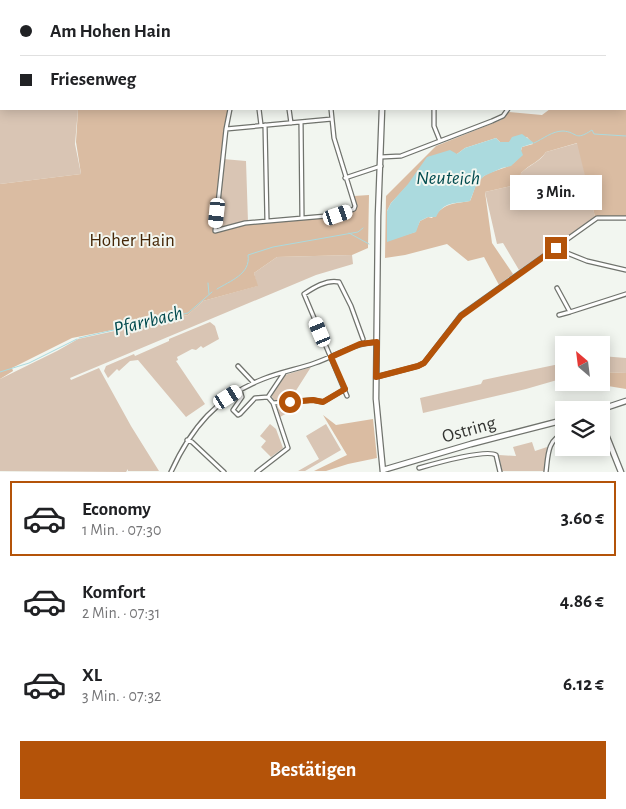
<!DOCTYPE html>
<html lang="de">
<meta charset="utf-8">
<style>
:root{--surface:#fff;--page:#f6f6f6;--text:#202124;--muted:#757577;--line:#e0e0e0;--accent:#b45309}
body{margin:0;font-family:"Alegreya Sans",sans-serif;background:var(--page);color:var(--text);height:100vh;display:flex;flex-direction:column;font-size:19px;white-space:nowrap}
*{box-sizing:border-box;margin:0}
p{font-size:16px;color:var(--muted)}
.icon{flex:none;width:28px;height:28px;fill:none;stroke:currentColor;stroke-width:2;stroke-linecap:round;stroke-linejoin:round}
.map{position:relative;height:472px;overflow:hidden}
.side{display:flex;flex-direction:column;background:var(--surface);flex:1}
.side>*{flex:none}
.top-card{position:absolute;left:0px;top:0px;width:626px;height:110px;box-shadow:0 2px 12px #0003;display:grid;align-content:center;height:110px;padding:0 20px;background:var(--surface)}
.needle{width:32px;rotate:332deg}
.fabs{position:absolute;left:555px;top:336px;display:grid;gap:10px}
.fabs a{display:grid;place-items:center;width:55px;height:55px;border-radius:0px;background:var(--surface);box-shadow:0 2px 12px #0003;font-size:25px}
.end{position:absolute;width:22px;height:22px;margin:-11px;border:6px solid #b45309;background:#fff;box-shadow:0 0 0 2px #fff}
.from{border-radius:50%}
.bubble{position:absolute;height:35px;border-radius:0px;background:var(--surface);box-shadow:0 2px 12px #0003;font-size:16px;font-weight:600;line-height:35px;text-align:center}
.car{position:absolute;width:15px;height:30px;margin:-15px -8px;border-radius:6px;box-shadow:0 0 4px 1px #0007;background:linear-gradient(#fff 24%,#345 0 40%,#fff 0 76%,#345 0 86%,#fff 0)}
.top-card b{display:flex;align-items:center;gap:18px;height:48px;font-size:19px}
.top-card b+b{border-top:1px solid var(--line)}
.top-card i{width:12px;height:12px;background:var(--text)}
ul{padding:9px 0 0;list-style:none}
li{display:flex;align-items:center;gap:15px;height:75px;margin:0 10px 8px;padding:0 10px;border:2px solid transparent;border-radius:0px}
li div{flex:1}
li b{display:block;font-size:19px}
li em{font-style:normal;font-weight:600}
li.active{border-color:var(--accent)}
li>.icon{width:45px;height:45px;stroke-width:1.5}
.action{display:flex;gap:10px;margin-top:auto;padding:10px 20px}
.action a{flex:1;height:58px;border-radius:0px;background:var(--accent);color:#fff;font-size:20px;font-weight:600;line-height:58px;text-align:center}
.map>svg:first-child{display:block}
.green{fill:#d9c5b4}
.forest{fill:#dabca2;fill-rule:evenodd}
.water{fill:#abdade}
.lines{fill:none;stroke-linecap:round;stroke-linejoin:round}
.stream{stroke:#abdade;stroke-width:1}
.minor-casing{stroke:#70736d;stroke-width:5.5}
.secondary-casing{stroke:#70736d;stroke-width:7}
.minor{stroke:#fff;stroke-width:3}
.secondary{stroke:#fff;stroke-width:4.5}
.route{stroke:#b45309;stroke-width:6}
.labels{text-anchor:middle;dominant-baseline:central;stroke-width:4;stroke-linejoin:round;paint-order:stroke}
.park-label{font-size:19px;fill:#462707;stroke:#f2f6f0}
.street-label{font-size:19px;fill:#353633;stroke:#f2f6f0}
.water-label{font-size:20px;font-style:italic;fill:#004a4e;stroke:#f2f6f0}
</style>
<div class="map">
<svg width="626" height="472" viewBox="0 0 626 472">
<rect width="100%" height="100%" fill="#f2f6f0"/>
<path class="green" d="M0 21 1 109H78L75 144 81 174 0 184Z
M578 143 595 217 519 270 503 243 497 244 485 192 520 184 521 173C529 165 540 162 546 152Z
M223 159 246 161 248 222 216 230Z
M352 255 353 264 316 275 70 378 71 380 99 368 131 426 159 471H128V469L126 472 0 471V379L57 351 78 339 188 315 203 301 257 286 254 273 277 257Z
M210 322 215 326 219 339 203 348 201 346 196 350 192 349 177 357 178 360 176 361 205 404 186 417 138 360 130 361 119 371 117 369 108 378 104 371 106 366 134 354 135 356 169 341V339Z
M601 356 626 358V373L601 372Z
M564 363V378L526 389 423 413 420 398 481 384 483 380Z
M311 367 290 400 277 402 273 399 271 395 285 375Z
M277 406H295L296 408 280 417Z
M270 424 276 429 283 448 271 457 261 447 266 441 260 436Z
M326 424 341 450 305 471H298L319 459 306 436Z
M532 442 535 451 547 447 544 471H502L499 455 516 456 513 447Z"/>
<path class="forest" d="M604 0H626V218L595 217 577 143 546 152C539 162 530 164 521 173L520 184 485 192 492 243 513 274 499 285 484 257 468 261 447 244 405 255 385 258 386 196 436 146 501 120 509 112 542 115 550 109H625V1H604ZM527 137 533 144 522 147C521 151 520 155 518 158 509 172 487 168 478 182 474 187 473 195 470 201 451 204 446 203 432 218L428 217 420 221 415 232 387 241V211L391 203 409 184 428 157 457 154 465 148 496 138 500 142H509Z
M78 109H230L218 182 215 230 245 223 338 215 349 211 355 206 354 196 369 195 368 248 352 255 277 257 254 273 258 286 203 301 188 315 72 338 12 368 13 371 0 379V184L81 174 76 142Z
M601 372 626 373V389L590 383 601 382Z
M323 415 336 425 373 419 377 458 348 464 326 471H314L347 455Z"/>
<path class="water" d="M522 134 534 143 522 147 521 150 523 155 511 166 502 168 484 176 477 183 470 201C454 204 444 201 436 217H428L420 221 416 232 387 242V211L391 203 408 184 427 157 450 150 457 154 465 148 496 138 500 142H509L512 137Z"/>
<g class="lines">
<path class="stream" d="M534 143C543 139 552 131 563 131 578 132 574 142 592 130L594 134 626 136
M349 233 369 244
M208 283 209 294
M217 289C230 281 251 274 248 255L273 247 358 232 363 228
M79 338 188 313 212 292
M0 372 29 363 77 339"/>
<defs>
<path id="minor" d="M176 1V0
M555 1 556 0
M230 109 226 129 215 231 245 223 338 215 354 209 355 206 334 138 331 109
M259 109 261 125
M289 109 291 123
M434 109V126L440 141
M301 122 302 218
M265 125 267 221
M226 129 332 119
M381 157 401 156 492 121 503 116 508 109
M345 178 381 166
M557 249 587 261 626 270
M557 288 570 312 626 294
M559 315 570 312
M238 366 254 383
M376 377 418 366 424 363 461 315 597 218H626
M240 390 242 397 233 410 238 415 240 414 255 398 268 397 273 403 288 448 257 472
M347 396 304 294C313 288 327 279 339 282L351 306 363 339
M268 397 284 373
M273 403 313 400 323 402 345 389
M187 440 192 442 224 472
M419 468C433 464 486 449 496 455L500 472
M171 472C191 428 217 397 263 379 280 372 298 369 315 363 336 356 354 343 377 342
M546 472C548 457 547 439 564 434"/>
<path id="secondary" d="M384 1V0
M382 109 378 216 376 399 383 472
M599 410 626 401
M601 422 621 472
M383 470 471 444 564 420"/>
</defs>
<use href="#minor" class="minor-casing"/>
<use href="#secondary" class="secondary-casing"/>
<use href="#minor" class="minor"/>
<use href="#secondary" class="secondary"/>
</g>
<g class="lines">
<path class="route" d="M290 402 313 400 323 402 345 389 331 357 360 344 377 342 376 377 418 366 424 363 461 316 556 248"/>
</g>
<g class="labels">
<g class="park-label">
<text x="132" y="240">Hoher Hain</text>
</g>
<g class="street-label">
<text transform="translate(469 430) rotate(-16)">Ostring</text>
</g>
<g class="water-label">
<text x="448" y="178">Neuteich</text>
<text transform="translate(148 321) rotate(-14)">Pfarrbach</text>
</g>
</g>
</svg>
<div class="fabs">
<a><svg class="needle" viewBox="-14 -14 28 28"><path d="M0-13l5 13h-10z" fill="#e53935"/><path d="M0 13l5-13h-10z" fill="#757577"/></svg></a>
<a><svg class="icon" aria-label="layers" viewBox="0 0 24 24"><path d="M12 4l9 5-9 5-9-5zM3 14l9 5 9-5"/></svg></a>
</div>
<i class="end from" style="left:290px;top:402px"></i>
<i class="end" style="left:556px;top:248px"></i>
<div class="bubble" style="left:510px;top:175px;width:92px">3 Min.</div>
<i class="car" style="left:217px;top:213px;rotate:186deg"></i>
<i class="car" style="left:338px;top:215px;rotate:71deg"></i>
<i class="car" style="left:320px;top:332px;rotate:337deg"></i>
<i class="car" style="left:228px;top:397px;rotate:58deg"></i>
<div class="top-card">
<b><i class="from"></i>Am Hohen Hain</b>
<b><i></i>Friesenweg</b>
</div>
</div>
<section class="side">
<ul>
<li class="active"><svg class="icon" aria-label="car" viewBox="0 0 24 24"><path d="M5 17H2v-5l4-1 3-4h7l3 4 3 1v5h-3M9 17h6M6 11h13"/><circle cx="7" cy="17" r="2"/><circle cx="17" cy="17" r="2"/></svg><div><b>Economy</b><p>1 Min. · 07:30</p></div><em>3.60 €</em></li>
<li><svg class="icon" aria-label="car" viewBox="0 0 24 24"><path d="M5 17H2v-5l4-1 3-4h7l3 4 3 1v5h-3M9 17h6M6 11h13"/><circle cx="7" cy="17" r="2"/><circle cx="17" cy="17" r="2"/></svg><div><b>Komfort</b><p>2 Min. · 07:31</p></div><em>4.86 €</em></li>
<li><svg class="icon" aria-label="car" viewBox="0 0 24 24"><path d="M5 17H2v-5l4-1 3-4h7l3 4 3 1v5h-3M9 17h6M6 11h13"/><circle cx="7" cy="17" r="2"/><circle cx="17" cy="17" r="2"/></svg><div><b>XL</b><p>3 Min. · 07:32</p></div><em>6.12 €</em></li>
</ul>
<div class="action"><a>Bestätigen</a></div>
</section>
